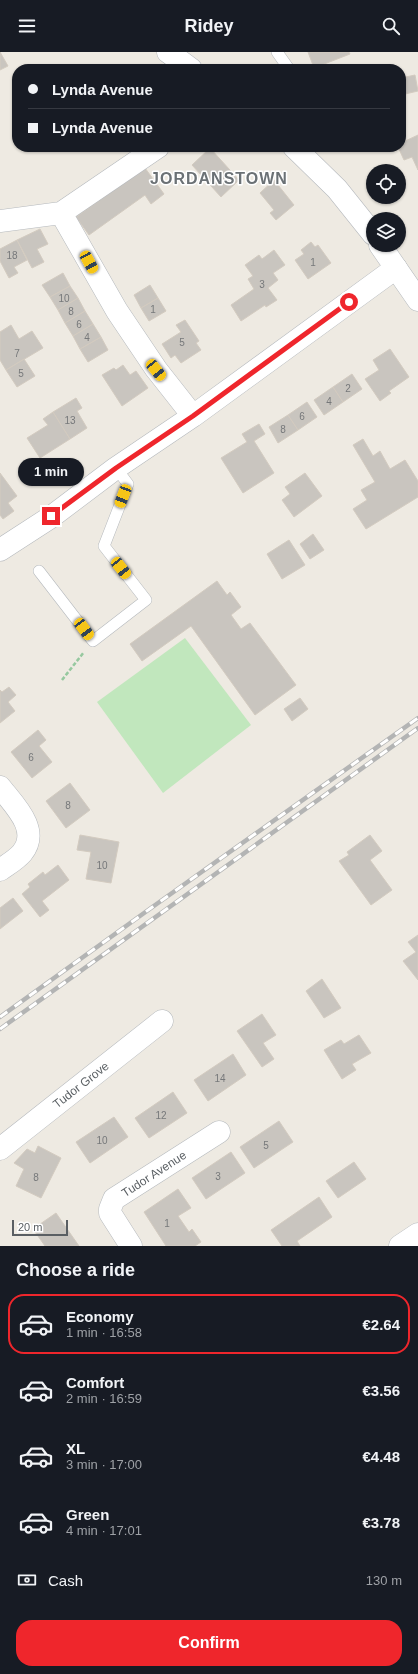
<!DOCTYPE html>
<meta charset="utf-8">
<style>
:root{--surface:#171b24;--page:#20242c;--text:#f1f3f6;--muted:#9ea1a6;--line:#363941;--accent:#ef262c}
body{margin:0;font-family:Helvetica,sans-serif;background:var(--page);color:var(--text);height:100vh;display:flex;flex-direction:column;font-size:15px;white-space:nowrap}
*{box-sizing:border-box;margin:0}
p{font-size:13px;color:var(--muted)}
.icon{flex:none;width:22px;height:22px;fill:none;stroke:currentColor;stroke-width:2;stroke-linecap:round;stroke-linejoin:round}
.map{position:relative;height:1194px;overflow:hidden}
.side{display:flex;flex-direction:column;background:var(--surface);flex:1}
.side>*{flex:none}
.top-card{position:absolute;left:12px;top:12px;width:394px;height:88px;border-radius:16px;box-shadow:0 1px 3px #0004;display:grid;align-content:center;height:88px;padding:0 16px;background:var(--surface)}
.tools{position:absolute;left:366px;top:112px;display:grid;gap:8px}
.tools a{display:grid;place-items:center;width:40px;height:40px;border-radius:50%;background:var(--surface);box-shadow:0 1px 3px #0004;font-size:20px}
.scale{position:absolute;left:12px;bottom:10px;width:56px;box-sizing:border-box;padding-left:4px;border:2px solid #5a5f63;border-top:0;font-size:11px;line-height:14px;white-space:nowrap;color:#5a5f63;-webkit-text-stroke:3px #fff;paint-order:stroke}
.end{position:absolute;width:18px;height:18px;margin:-9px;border:5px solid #ef262c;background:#fff;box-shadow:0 0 0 2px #fff}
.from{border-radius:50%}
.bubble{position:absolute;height:28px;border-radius:14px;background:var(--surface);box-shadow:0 1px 3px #0004;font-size:13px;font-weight:600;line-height:28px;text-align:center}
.car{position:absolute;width:12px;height:24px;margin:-12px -6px;border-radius:5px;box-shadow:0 0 3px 1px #0007;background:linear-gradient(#f5c518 24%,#345 0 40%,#f5c518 0 76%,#345 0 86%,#f5c518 0)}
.top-card b{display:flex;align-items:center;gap:14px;height:38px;font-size:15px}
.top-card b+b{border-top:1px solid var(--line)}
.top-card i{width:10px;height:10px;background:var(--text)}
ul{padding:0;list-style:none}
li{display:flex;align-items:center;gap:12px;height:60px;margin:0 8px 6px;padding:0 8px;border:2px solid transparent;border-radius:16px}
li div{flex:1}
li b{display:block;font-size:15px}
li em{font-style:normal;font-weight:600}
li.selected{border-color:var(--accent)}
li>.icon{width:36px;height:36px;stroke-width:1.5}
h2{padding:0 16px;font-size:18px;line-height:48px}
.pay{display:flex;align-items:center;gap:10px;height:44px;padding:0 16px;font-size:15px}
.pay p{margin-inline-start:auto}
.action{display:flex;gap:8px;margin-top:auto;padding:8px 16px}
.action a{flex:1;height:46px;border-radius:16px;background:var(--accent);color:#fff;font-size:16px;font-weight:600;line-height:46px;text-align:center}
header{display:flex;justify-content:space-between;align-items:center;height:52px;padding:0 16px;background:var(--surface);font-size:18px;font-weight:600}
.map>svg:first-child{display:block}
.green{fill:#c1e7bd}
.building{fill:#c9c5bf;stroke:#d3cbc0}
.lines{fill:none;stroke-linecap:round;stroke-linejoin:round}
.service-casing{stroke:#b5b9bd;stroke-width:12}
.minor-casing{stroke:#b5b9bd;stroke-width:23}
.tertiary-casing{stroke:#b5b9bd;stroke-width:23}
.path{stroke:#96c89f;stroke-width:2.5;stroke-dasharray:4 2;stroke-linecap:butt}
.service{stroke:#fff;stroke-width:11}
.minor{stroke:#fff;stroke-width:22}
.tertiary{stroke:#fff;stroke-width:22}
.rail-casing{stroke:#b3b4b4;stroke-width:4.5}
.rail{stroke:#fff;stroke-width:3;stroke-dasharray:9;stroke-linecap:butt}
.route{stroke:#ef262c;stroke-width:5}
.labels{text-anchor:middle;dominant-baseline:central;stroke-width:3;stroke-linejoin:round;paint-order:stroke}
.number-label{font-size:10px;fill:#76787a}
.street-label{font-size:12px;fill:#5a5f63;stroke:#fff}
.district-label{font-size:16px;font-weight:bold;letter-spacing:1px;fill:#6b7175;stroke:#fff}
</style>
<header><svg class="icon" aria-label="menu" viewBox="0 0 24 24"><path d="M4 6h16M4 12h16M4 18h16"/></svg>Ridey<svg class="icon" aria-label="search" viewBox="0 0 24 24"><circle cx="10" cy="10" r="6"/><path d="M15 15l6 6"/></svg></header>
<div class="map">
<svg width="418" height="1194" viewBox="0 0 418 1194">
<rect width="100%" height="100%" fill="#eeeae2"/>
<path class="green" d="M185 586 251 673 163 741 97 650Z"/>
<path class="building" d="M0 0 8 14 0 18Z
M308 0H349L350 2 314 16Z
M415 23 418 39 401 43V26Z
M418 83V118L412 105 404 108 398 95H401V91Z
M210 96 239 128 221 145 192 113Z
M145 116 164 142 151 152 145 143 89 183 76 165Z
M274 128 294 153 276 168 270 161 274 158 260 141Z
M40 177 48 192 37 197 44 210 32 216 17 188Z
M17 188 27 208 14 215 18 221 9 226 0 209V197Z
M311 190 315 195 318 193 331 211 308 227 295 208 304 202 301 198Z
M274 198 285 213 273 221 278 228 268 236 277 248 266 255 265 253 241 269 231 253 254 237 248 227 253 224 245 213 259 203 262 207Z
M63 221 70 234 50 245 42 233Z
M150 233 158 246 141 256 134 243Z
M70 234 78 246 58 258 50 245Z
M78 246 85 259 65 271 58 258Z
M158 246 166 259 149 269 141 256Z
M85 259 93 272 73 284 65 271Z
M185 268 199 289 196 291 201 298 181 311 175 303 171 306 162 292 181 280 176 273Z
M93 272 101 285 80 297 73 284Z
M11 273 19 287 32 279 43 296 6 318 0 308V280Z
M101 285 108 298 88 310 80 297Z
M390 297 409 325 389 339 391 341 380 349 365 327 379 318 373 308Z
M24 307 35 324 17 335 6 318Z
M123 313 130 323 136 319 148 336 122 354 102 323 114 316 116 318Z
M352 322 362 337 343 350 333 335Z
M333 335 343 350 324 363 314 348Z
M76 346 82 356 77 359 87 376 70 387 53 360Z
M307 350 317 365 298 378 288 363Z
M53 360 70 387 40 406 27 386 48 373 43 367Z
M288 363 298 378 278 391 269 375Z
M259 372 265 382 254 389 274 421 243 441 221 406 247 390 242 382Z
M363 387 373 404 380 399 390 417 405 408 418 429V445L366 477 353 457 367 448 361 438 375 430 353 393Z
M0 421 17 444 8 451 14 459 3 467 0 463Z
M305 421 322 444 294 465 282 448 290 442 285 435Z
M313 482 324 498 310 507 300 492Z
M289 488 305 513 282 527 267 502Z
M217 529 227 543 230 540 241 555 231 563 241 577 250 571 296 633 255 663 191 574 142 609 130 592Z
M9 635 16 643 8 650 15 659 0 671V638L2 640Z
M300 646 308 657 292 669 284 657Z
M38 678 46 688 39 694 52 710 32 726 11 700Z
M70 731 90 758 66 776 46 749Z
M80 783 119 790 111 831 86 827 91 800 77 798Z
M370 783 382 799 370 808 392 838 371 853 339 809 349 803 347 800Z
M58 813 69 828 42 849 49 858 40 865 22 842 30 835 28 832 43 820 45 823Z
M13 846 23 859 0 877V856Z
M418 883V928L403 909 416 900 408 890Z
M322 927 341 956 324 966 306 939Z
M262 962 276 983 263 991 274 1007 262 1015 237 979Z
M359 983 371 1001 352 1012 356 1018 342 1027 324 998 341 988 344 992Z
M233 1002 246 1023 208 1049 194 1028Z
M173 1040 187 1061 149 1086 135 1066Z
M114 1065 128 1085 90 1111 76 1090Z
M279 1069 293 1090 254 1116 240 1095Z
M38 1094 61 1106 41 1146 16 1134 24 1117 14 1111 27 1097 35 1101Z
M231 1100 245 1121 206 1147 192 1126Z
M354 1110 366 1127 338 1146 326 1129Z
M178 1137 191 1156 178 1164 189 1180 192 1177 201 1190 195 1194H166L144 1160Z
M319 1145 332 1165 297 1189 300 1194H282L271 1178Z
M56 1161 79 1194H45L33 1177Z"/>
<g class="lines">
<defs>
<path id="service" d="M277 0 289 17
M39 519 93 589 146 548 104 494 128 432 116 416"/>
<path id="minor" d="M61 161 117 259 156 317 193 364
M0 169 61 161 158 95
M0 498 51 465 116 416 193 364 396 216
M0 735C14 753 41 778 22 801 16 808 7 813 0 818
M0 1097 162 969
M131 1194 110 1161V1157L114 1147 219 1080
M400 1194 418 1182"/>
<path id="tertiary" d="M168 0 191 17
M294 95 337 137 373 182
M380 193 418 248"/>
</defs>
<use href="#service" class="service-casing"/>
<use href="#minor" class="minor-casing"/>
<use href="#tertiary" class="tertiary-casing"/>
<path class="path" d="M62 628 84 600"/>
<use href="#service" class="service"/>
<use href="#minor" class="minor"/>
<use href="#tertiary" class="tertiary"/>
<defs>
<path id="rail" d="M0 965 151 856 418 666
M0 977 418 676"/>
</defs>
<use href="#rail" class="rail-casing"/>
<use href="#rail" class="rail"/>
</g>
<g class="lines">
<path class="route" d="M51 464 116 416 193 364 349 250"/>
</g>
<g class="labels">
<g class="number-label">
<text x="12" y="203">18</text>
<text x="313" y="210">1</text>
<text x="262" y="232">3</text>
<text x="64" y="246">10</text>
<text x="153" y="257">1</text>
<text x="71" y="259">8</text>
<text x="79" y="272">6</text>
<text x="87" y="285">4</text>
<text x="182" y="290">5</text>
<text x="17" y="301">7</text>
<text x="21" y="321">5</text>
<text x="348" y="336">2</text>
<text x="329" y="349">4</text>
<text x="302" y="364">6</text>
<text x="70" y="368">13</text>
<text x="283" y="377">8</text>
<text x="31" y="705">6</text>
<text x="68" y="753">8</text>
<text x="102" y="813">10</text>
<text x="220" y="1026">14</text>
<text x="161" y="1063">12</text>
<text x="102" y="1088">10</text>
<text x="266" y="1093">5</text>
<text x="218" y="1124">3</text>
<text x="36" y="1125">8</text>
<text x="167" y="1171">1</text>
</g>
<g class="street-label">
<text transform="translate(81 1033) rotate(-38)">Tudor Grove</text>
<text transform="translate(154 1122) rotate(-33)">Tudor Avenue</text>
</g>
<g class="district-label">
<text x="219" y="126">JORDANSTOWN</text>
</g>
</g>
</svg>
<div class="tools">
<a><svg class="icon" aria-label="locate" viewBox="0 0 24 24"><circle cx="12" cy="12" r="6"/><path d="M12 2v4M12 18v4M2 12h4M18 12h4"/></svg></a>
<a><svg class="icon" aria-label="layers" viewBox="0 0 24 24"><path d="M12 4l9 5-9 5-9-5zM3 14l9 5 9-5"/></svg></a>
</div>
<div class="scale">20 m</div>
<i class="end from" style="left:349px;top:250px"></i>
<i class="end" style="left:51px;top:464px"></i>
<div class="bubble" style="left:18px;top:406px;width:66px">1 min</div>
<i class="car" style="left:89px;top:210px;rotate:151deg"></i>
<i class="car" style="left:156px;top:318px;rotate:141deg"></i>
<i class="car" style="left:123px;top:444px;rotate:201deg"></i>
<i class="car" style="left:121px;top:516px;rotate:142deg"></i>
<i class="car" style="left:84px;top:577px;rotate:143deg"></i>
<div class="top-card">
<b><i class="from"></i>Lynda Avenue</b>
<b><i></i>Lynda Avenue</b>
</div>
</div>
<section class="side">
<h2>Choose a ride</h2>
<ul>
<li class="selected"><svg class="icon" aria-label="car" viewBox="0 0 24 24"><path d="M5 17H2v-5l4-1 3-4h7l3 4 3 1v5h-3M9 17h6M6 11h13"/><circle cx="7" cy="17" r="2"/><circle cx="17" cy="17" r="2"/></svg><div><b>Economy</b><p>1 min · 16:58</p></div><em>€2.64</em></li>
<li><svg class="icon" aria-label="car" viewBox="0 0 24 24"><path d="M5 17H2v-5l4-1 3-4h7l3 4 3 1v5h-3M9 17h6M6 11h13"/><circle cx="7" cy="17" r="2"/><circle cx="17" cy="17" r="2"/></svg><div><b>Comfort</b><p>2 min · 16:59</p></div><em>€3.56</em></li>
<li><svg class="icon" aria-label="car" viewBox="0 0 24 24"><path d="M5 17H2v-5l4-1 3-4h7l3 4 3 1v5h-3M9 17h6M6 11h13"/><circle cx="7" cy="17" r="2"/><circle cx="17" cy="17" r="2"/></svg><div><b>XL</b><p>3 min · 17:00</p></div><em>€4.48</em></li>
<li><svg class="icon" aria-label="car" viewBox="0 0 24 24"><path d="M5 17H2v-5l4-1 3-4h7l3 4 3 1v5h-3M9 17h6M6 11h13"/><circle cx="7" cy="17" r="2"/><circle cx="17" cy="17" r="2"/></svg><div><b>Green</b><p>4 min · 17:01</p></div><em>€3.78</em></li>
</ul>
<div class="pay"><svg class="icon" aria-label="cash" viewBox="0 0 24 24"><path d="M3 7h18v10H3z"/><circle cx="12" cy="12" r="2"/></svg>Cash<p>130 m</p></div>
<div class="action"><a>Confirm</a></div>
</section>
